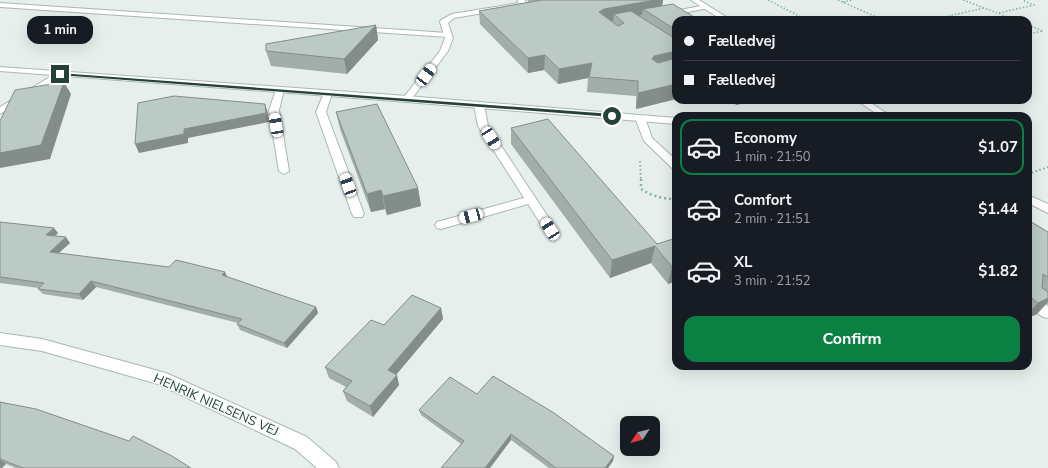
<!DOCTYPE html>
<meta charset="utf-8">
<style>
:root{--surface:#171b24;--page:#20242c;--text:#f1f3f6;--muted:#9ea1a6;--line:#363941;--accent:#0b8043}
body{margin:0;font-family:"Nunito Sans",sans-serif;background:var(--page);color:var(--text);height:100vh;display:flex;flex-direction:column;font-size:15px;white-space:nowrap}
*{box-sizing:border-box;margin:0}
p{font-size:13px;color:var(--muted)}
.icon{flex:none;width:22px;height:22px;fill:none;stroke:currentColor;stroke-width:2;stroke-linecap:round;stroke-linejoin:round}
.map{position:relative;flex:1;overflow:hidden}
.panel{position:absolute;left:672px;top:112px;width:360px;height:258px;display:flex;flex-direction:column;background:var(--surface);border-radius:12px;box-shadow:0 4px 16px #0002}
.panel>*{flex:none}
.guide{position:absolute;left:672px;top:16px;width:360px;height:88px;border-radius:12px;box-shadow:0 4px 16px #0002;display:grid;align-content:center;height:88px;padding:0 12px;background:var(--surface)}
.needle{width:26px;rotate:235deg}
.tools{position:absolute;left:620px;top:416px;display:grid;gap:8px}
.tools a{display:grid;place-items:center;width:40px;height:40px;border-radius:8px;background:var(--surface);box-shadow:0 4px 16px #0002;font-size:20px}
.end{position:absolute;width:18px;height:18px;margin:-9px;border:5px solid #24423a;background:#fff;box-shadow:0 0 0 2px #fff}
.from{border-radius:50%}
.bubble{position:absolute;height:28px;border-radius:12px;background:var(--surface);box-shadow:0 4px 16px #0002;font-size:13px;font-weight:700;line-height:28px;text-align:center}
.car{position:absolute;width:12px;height:24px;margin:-12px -6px;border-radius:5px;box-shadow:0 0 3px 1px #0007;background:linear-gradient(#fff 24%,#345 0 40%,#fff 0 76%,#345 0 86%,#fff 0)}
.guide b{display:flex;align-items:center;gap:14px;height:38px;font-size:15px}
.guide b+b{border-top:1px solid var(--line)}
.guide i{width:10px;height:10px;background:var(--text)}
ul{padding:7px 0 0;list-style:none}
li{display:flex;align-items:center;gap:12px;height:56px;margin:0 8px 6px;padding:0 4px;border:2px solid transparent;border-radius:12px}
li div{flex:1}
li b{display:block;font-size:15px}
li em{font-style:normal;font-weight:700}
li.selected{border-color:var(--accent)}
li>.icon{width:36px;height:36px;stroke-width:1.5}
.button{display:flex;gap:8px;margin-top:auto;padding:8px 12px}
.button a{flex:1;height:46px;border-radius:12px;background:var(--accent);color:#fff;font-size:16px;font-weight:700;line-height:46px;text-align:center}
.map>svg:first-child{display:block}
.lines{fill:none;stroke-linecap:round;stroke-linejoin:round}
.service-casing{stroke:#a8b8b2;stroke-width:2}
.minor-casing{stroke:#a8b8b2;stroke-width:2}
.tertiary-casing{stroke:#a8b8b2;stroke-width:2}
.path-far2{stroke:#86b3a5;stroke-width:1.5;stroke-dasharray:1.5 2;stroke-linecap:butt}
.path-far1{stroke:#86b3a5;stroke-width:2;stroke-dasharray:1.5 2.5;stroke-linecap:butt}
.path{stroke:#86b3a5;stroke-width:2.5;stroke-dasharray:2 3;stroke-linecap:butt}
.service{fill:#fff;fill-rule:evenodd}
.minor{fill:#fff;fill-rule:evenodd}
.tertiary{fill:#fff;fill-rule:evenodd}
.wall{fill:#a1aea9}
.shaded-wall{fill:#838d89}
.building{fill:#bbcac4;stroke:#838d89}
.route{fill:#24423a}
.labels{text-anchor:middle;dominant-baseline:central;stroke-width:3;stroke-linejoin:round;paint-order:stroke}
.near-street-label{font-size:13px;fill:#24423a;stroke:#f7fbf9}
</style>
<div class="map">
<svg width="1048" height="468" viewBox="0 0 1048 468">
<rect width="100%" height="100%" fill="#e6efeb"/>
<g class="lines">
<defs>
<path id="service" d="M0 3 448 33 452 35 448 37 0 7Z
M706 5 708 6V8L669 16 666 14 669 12Z
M60 71 63 72 64 74 63 76 0 114V107Z
M280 87 284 90 279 110 289 171 284 174 279 171 269 110 276 90Z
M531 196 535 198 537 200 535 202 441 229 437 228 435 225 437 222Z"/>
<path id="minor" d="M517 0H524L528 4 525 6 454 18 448 23 453 38 448 51 410 101H404L403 99 404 97 440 51 445 38 440 22 441 20 452 14 519 3Z
M328 90 332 93 326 112 364 214 362 217H354L352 214 316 112 324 93Z
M479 102 484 105 488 126 554 226 556 229 554 232H546L478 126 474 105Z
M640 115 645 118 652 138 676 160V169L672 168 644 141 635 118Z
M1028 294 1048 306V318L1043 317 1028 306Z
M0 333 42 339 166 373 307 437 336 462 339 468H317L295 449 158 384 42 351 0 345Z"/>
<path id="tertiary" d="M691 0H699L731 20H722Z
M0 67 407 96 676 118V124L407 102 0 71Z
M856 100H866L891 116H880Z
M1028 195 1048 204V213L1028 203Z"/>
</defs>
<use href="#service" class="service-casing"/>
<use href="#minor" class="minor-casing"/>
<use href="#tertiary" class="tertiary-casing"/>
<path class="path-far2" d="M768 0 807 20
M838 0 883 20
M963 0 1016 20
M843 2 852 0
M999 13 1034 5 1022 0
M931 20 984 8
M1028 25 1043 31 1028 34"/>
<path class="path-far1" d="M640 161 641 180
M1028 174 1048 167"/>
<path class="path" d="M641 179V189C652 196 663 199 676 199"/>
<use href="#service" class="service"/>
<use href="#minor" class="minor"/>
<use href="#tertiary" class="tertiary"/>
</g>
<path class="wall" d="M527 0H663L662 6 676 20V99L636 109V96L587 92 588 78 558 84 544 70 528 73 480 24 479 11 529 2Z
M376 25 378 40 347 74 271 66 266 51Z
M730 100H757L736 105Z
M336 112 418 188 421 206 387 215 385 209 371 212 340 129Z
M511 128 657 244 676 238V281L668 284 651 263 610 278 511 144Z
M1028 220 1048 232V304L1046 303 1037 314 1028 318Z
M0 222 58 233 55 236 70 243 59 253 227 277 316 307 318 313 287 348 240 330 237 324 238 323 96 287 83 300 43 294 38 289 39 288 0 283Z
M441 308 443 319 396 374 399 385 373 417 347 401 343 391 346 387 329 378 325 367 384 325Z
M477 394 614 456 613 461 608 468H549L511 440 490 468H441L461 444 421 415 419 410Z
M0 402 191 468H16L6 464 0 468Z"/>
<path class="shaded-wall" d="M655 0H663L661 12 643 9 642 15 620 19 614 14 613 21 603 23 599 12 604 9Z
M376 25 378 40 347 74 344 59Z
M676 51V64L652 71V59L654 56Z
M545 55 544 70 528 73V58Z
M592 63 588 78 558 84 559 69Z
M64 82 71 94 50 159 0 168V153Z
M676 84V99L636 109 638 93Z
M709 100H718L708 102Z
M738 100H757L736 105Z
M265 104 268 113 269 122 188 138V143L139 153 135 144Z
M418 188 421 206 387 215 383 196Z
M381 190 385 209 371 212 367 194Z
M54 228 58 233 50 240 46 235Z
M66 237 70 243 54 257 50 252Z
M655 246 651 263 610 278 612 260Z
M676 265V281L668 284 672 267Z
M225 272 228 278 222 275Z
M91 281 96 287 83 300 79 294Z
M1048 298V302L1037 314 1028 318V314L1038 303Z
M316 307 318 313 287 348 284 343Z
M441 308 443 319 391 381 388 370Z
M397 375 399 385 373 417 370 406Z
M511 434V440L490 468H485Z
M614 456 613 461 608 468H605Z
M0 459 6 464 2 468H0Z"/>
<path class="building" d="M542 0H655L604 9 599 12 618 26 624 23 614 14 631 11 676 39V51L654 56 652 59 658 63 676 58V84L638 93V81L589 77 592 63 559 69 545 55 528 58 479 11Z
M673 4 699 20H676V30L643 9Z
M376 25 344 59 266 51V44Z
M64 82 41 145 0 153V121L15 90Z
M174 96 265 104 266 113 184 129V134L135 144 138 103Z
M377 104 418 188 383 196 381 190 367 194 336 112Z
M548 119 657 244 676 238V265L672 267 655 246 612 260 511 128Z
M1028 220 1048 232V277L1043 274 1042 288 1048 292V298L1038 303 1028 295Z
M0 222 54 228 46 235 66 237 50 252 169 267 176 260 225 272 222 275 316 307 284 343 237 324 242 319 91 281 79 294 38 289 44 283 0 277Z
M412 295 441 308 388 370 397 375 370 406 343 391 352 381 325 367 371 320 384 325Z
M493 376 554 413 614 456 605 468H556L511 434 485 468H441L464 441 419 410 450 377 477 394Z
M0 402 36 409 129 441 133 436 172 456 191 468H23L0 459Z"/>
<path class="route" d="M59 73 612 114 614 116 612 117 60 75Z"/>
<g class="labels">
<g class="near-street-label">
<text transform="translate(216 405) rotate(24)">HENRIK NIELSENS VEJ</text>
</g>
</g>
</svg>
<div class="tools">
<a><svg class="needle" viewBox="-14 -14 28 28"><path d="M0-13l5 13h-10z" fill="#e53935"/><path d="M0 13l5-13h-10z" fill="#9ea1a6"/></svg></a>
</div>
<i class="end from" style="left:612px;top:116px"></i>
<i class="end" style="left:60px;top:74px"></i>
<div class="bubble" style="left:27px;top:16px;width:66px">1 min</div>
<i class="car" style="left:426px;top:75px;rotate:37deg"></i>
<i class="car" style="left:276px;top:125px;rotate:351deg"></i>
<i class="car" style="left:491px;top:138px;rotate:147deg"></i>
<i class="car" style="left:348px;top:185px;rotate:340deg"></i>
<i class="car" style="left:471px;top:216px;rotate:255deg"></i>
<i class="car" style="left:550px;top:229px;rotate:327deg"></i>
<div class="guide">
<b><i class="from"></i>Fælledvej</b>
<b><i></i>Fælledvej</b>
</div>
<section class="panel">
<ul>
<li class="selected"><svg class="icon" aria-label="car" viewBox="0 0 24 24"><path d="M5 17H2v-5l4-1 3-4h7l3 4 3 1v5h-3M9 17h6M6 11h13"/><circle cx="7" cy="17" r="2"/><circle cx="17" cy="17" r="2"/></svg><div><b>Economy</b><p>1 min · 21:50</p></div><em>$1.07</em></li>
<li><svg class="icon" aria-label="car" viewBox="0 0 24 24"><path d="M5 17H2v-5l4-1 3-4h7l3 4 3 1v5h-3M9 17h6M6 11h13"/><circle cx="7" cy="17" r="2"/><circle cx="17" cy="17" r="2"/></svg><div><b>Comfort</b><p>2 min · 21:51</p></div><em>$1.44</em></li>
<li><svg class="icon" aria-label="car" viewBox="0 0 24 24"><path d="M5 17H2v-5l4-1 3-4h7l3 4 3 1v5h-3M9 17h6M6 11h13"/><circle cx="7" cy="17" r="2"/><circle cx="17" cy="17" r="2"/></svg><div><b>XL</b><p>3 min · 21:52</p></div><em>$1.82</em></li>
</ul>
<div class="button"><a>Confirm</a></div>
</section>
</div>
